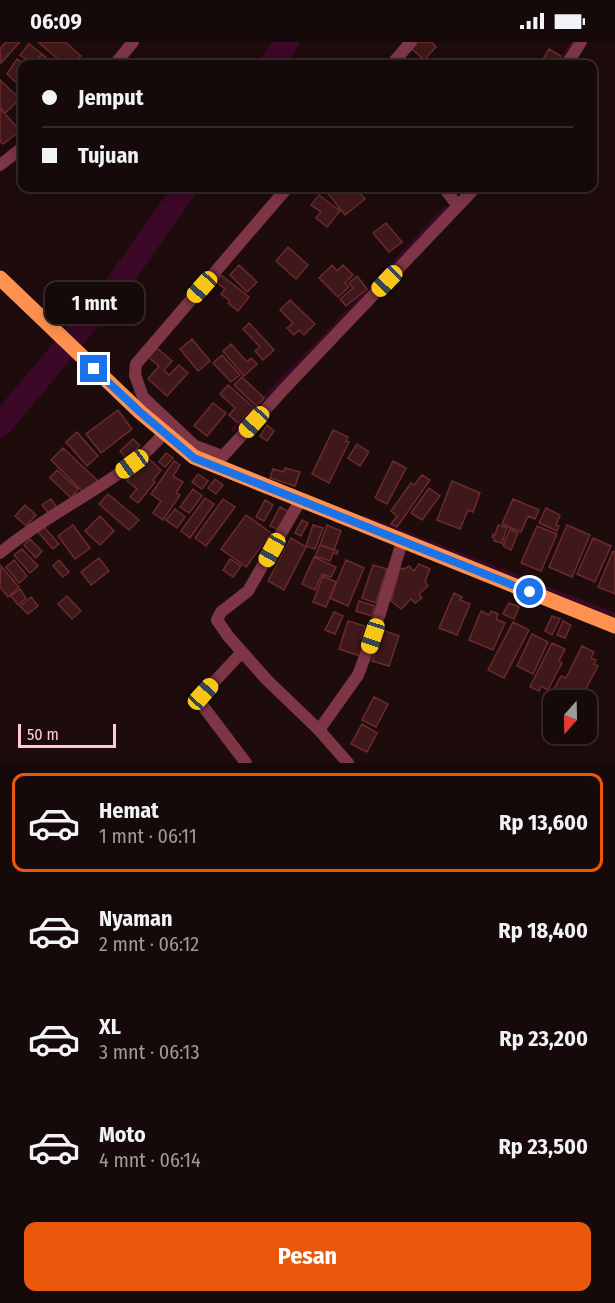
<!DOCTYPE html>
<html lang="id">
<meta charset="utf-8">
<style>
:root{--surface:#16090a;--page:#1f1213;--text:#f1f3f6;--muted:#9e9a9c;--line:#352a2b;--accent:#ea580c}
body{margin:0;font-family:"Fira Sans Condensed",sans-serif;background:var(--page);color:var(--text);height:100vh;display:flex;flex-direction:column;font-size:22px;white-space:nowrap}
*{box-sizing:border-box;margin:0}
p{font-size:20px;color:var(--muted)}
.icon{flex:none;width:33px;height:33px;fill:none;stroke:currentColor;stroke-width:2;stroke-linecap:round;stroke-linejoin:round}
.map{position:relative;height:721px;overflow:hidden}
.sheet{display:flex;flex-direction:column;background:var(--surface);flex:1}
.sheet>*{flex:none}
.banner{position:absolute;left:18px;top:18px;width:579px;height:132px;border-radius:12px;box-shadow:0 3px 15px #0003,0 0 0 2px var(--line);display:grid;align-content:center;height:132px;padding:0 24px;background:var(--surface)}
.needle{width:39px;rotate:200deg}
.buttons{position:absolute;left:543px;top:648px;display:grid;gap:12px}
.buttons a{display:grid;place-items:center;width:54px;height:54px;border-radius:12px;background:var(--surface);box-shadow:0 3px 15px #0003,0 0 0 2px var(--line);font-size:30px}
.scale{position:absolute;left:18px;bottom:15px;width:98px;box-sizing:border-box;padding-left:6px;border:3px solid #ffc9d1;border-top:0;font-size:16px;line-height:21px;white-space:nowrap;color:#ffc9d1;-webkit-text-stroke:4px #1e0c0d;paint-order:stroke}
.end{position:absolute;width:27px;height:27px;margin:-14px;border:8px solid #1a73e8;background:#fff;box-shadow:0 0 0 3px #fff}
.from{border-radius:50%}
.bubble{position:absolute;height:42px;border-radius:12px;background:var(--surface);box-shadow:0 3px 15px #0003,0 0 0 2px var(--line);font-size:20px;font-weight:700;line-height:42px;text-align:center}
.car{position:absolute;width:18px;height:36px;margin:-18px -9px;border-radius:8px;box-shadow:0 0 4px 2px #0007;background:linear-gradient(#f5c518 24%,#345 0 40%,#f5c518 0 76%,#345 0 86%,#f5c518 0)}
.banner b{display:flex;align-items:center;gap:21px;height:57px;font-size:22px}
.banner b+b{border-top:2px solid var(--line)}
.banner i{width:15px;height:15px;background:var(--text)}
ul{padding:10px 0 0;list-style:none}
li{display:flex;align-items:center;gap:18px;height:99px;margin:0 12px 9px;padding:0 12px;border:3px solid transparent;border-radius:12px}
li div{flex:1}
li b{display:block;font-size:22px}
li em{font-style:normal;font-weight:700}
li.active{border-color:var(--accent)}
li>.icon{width:54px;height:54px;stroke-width:1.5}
.button{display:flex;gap:12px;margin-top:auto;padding:12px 24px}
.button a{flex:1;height:69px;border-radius:12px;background:var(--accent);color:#fff;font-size:24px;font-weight:700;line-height:69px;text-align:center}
.status{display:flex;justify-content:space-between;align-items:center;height:42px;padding:0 30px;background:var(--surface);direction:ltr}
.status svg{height:16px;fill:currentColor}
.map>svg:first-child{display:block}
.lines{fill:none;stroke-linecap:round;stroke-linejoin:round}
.stream{stroke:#3b0827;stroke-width:4}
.river{stroke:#3b0827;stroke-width:24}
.building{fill:#3f181a;stroke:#6b2a2d;stroke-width:1.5}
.minor{stroke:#7e3646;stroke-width:12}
.primary{stroke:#ff9150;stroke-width:15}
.route{stroke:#1a73e8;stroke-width:8}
</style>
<div class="status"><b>06:09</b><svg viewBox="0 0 49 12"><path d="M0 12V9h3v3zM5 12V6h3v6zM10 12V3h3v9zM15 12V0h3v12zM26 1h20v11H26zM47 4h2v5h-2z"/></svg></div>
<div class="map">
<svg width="615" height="721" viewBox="0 0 615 721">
<rect width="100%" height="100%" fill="#1e0c0d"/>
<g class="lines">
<path class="stream" d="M559 22 573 0
M461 150 466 146
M233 388 321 298 446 166
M364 475 615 573"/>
<path class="river" d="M271 22 287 0
M0 383 115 246 185 146"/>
</g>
<path class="building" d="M6 0H20L1 21 0 7Z
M38 0H65L81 14 72 22H64Z
M417 0H431L436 5 424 18 411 6Z
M29 2 42 12 33 22 20 13Z
M549 7 561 14 556 22 543 17Z
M42 12 53 22H33Z
M17 17 24 22H22V46L7 32Z
M0 38 20 57 5 71 0 66Z
M0 66 20 89 3 102 0 99Z
M328 146H342L345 150 351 146H355L365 157 345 173 325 148Z
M319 153 340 169 327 185 316 176 321 170 311 163Z
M386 181 402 200 389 210 373 191Z
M288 205 308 223 296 237 276 219Z
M239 223 257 240 247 250 230 233Z
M332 223 337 229 343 223 353 233 345 241 349 245 338 255 319 236Z
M221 233 249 255 238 269 228 261 230 259 221 252 225 247 216 240Z
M357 234 367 247 346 264 340 257 353 246 349 241Z
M290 258 315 282 304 293 299 288 294 293 287 286 293 281 280 268Z
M249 281 274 308 263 318 255 309 260 305 243 287Z
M192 297 210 319 198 329 180 307Z
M231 302 247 320 251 316 257 322 244 334 223 309Z
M157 306 172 319 164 328 169 333 179 323 188 331 167 354 148 337 159 324 148 315Z
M222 313 240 333 231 340 213 321Z
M242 335 264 356 256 364 234 343Z
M228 343 253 365 238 381 229 373 235 366 220 352Z
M213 361 226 371 207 394 194 384Z
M118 368 132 387 101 411 86 392Z
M267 383 274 389 267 399 260 394Z
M333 388 348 395 346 399 349 400 329 441 312 432Z
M77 390 98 414 87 424 66 400Z
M133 397 140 404 126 416 120 409Z
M357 402 369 410 360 424 348 416Z
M63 406 98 439 85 452 51 418Z
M166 411 173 416 165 425 159 420Z
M147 415 161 428 153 438 155 440 138 461 130 455 137 447 127 439Z
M174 419 180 423 173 434 183 440 176 451 180 453 163 478 153 471 161 459 151 452Z
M393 419 406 426 387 462 375 456Z
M285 426 300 430 295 444 270 436 273 427 284 430Z
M57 428 78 447 71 456 50 436Z
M198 432 208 439 202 447 192 440Z
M422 433 430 438 397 485 391 482 397 474 391 469 411 441 414 443Z
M215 437 223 443 216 452 208 446Z
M452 439 480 451 473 470 468 468 460 487 437 478Z
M429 446 440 454 422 478 411 471Z
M193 447 202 454 189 471 180 465Z
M108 452 139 478 129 488 99 462Z
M205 456 214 462 190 496 181 489Z
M51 457 58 467 50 473 42 463Z
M223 457 235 465 206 504 195 496Z
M513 457 539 468 535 477 528 474 521 490 502 482Z
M265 458 273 463 264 479 256 475Z
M25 463 36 473 26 484 15 474Z
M280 465 289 470 279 488 270 484Z
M546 466 560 473 556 483 559 484 557 489 539 481Z
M175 467 185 475 177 486 166 478Z
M246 473 271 491 246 525 221 507Z
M100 474 114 489 100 503 85 489Z
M302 478 308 481 301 494 295 491Z
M73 483 90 506 75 517 58 494Z
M313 483 323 486 315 507 306 504Z
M327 483 341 489 334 508 320 503Z
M498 483 507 486 502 501 494 499 495 497 492 495 493 492 495 493Z
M567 483 590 493 572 535 549 525Z
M43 484 59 502 53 507 37 489Z
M537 484 557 492 541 529 521 521Z
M510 487 518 491 511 508 503 504Z
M291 496 306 505 284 548 268 539Z
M593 496 611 504 595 540 577 532Z
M30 497 42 509 36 516 24 503Z
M320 503 338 509 337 512 333 511 330 519 315 514Z
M22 507 38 524 30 531 14 513Z
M613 509 615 510V552L598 545Z
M314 515 336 525 331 535 322 532 315 548 302 542Z
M99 516 109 529 91 543 81 530Z
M230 517 241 524 233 535 223 528Z
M14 518 27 534 19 541 6 525Z
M59 518 69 530 63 535 53 524Z
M346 518 364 526 348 564 330 556Z
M419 522 430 527 425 540 428 544 419 552 422 556 415 561 411 557 401 567 391 559 400 526 404 527 409 524 414 529Z
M373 523 387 527 376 561 362 556Z
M1 524 19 545 8 555 0 545Z
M323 534 336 540 326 565 313 560Z
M20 547 26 556 18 563 11 554Z
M454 551 462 555 460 558 470 562 457 593 439 586Z
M67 554 81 569 72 577 58 562Z
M31 555 38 564 28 572 20 564Z
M359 559 375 564 372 574 356 569Z
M509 561 519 565 514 577 503 572Z
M481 569 489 573 491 569 498 572 496 577 505 581 493 608 469 598Z
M334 570 343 574 335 592 325 588Z
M552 574 560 577 552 593 545 589Z
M348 579 365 584 361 596 365 598 360 614 339 607Z
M563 579 571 583 565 596 557 593Z
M513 580 529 588 504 636 488 628Z
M382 588 399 594 389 624 372 619Z
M532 592 548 600 533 632 517 624Z
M552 601 565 607 559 619 562 621 548 648 541 644 539 649 530 645Z
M582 604 594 610 591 616 596 618 594 622 598 624 580 658H563L566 653 554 647 561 634 566 636Z
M374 655 388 662 376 685 362 678Z
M362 682 377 691 367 710 351 702Z"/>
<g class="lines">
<path class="minor" d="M115 22 133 0
M392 22 411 0
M567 22 581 0
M0 123 22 106
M444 146 458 164
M222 414 195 404 143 355 135 333 136 322 287 146
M214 424 285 346 475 146
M300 459 248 549 221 570 217 578 228 594 267 638 319 688 348 721
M0 511C18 496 38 483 57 471 95 446 136 426 165 390
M242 610 203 652 202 663 246 721
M319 688 358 633 373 594 402 500"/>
<path class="primary" d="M0 236 140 370 194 415 615 584"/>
</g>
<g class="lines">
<path class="route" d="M94 327 140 370 194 416 530 550"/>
</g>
</svg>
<div class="buttons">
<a><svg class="needle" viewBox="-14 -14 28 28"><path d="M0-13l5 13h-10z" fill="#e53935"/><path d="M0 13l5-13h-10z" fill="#9e9a9c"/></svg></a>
</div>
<div class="scale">50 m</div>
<i class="end from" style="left:530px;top:550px"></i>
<i class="end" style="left:94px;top:327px"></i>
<div class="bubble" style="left:45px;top:240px;width:99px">1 mnt</div>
<i class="car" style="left:387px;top:239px;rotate:224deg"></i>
<i class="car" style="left:202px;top:245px;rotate:222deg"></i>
<i class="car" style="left:254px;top:380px;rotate:222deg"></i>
<i class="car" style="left:132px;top:422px;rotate:234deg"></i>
<i class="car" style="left:272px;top:508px;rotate:209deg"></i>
<i class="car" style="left:373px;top:594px;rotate:198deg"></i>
<i class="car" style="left:203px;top:652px;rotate:42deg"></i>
<div class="banner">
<b><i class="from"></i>Jemput</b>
<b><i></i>Tujuan</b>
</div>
</div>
<section class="sheet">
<ul>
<li class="active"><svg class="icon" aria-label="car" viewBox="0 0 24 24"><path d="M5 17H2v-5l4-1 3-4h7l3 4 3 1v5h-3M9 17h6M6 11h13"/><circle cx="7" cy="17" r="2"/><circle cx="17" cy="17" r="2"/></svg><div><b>Hemat</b><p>1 mnt · 06:11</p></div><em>Rp 13,600</em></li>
<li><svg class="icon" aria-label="car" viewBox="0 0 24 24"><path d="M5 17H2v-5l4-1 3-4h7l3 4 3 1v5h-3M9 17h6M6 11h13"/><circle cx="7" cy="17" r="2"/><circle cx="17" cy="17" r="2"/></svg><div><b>Nyaman</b><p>2 mnt · 06:12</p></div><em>Rp 18,400</em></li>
<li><svg class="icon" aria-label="car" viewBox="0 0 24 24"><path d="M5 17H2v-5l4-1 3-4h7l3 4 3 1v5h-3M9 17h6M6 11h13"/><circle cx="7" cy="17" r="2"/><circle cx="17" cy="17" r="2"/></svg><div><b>XL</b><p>3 mnt · 06:13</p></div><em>Rp 23,200</em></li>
<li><svg class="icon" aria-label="car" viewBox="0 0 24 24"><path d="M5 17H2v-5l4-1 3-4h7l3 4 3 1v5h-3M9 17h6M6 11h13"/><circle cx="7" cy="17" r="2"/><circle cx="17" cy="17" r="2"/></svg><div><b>Moto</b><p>4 mnt · 06:14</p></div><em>Rp 23,500</em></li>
</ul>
<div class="button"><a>Pesan</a></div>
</section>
